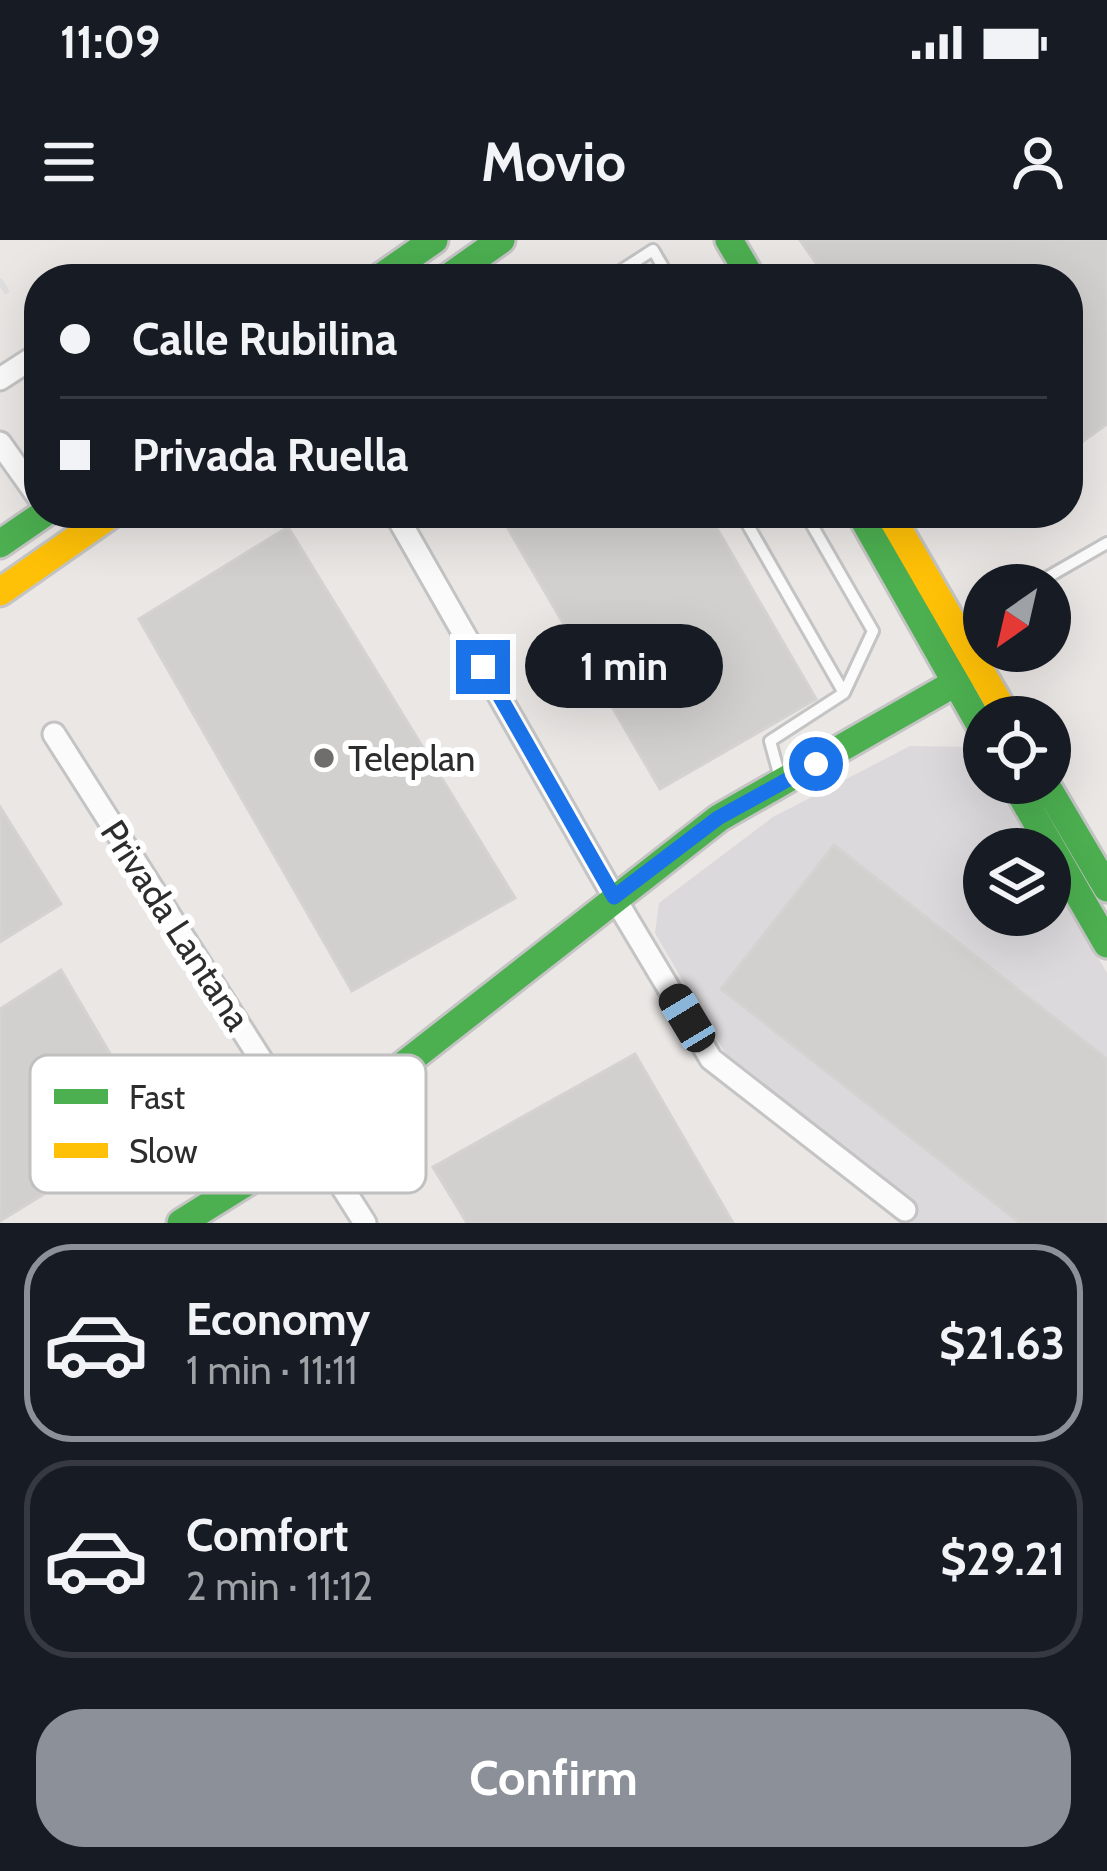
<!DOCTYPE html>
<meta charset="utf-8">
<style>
:root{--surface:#171b24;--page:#242831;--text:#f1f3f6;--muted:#9ea1a6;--line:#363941;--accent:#8c9099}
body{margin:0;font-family:Cabin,sans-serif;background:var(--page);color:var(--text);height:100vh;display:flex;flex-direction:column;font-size:45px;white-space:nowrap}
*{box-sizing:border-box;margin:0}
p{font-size:39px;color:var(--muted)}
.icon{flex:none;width:66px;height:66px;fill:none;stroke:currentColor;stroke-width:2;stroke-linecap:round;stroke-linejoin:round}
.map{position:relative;height:983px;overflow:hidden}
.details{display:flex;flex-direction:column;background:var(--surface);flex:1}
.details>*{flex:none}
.hud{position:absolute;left:24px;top:24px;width:1059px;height:264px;border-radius:48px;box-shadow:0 12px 48px #0002;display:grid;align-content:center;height:264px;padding:0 36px;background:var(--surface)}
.needle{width:78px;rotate:214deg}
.tools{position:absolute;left:963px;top:324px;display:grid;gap:24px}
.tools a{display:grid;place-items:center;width:108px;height:108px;border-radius:50%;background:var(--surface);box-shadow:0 12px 48px #0002;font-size:60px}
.end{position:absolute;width:54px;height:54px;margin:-27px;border:15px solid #1a73e8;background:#fff;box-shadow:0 0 0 6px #fff}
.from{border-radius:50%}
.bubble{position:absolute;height:84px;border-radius:42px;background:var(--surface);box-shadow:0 12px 48px #0002;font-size:39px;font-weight:700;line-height:84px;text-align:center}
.car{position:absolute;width:36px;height:72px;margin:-36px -18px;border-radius:15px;box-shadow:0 0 9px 3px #0007;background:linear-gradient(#222 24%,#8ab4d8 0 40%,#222 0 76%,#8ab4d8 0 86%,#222 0)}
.hud b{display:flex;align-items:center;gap:42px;height:114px;font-size:45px}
.hud b+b{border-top:3px solid var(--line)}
.hud i{width:30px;height:30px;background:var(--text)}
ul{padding:21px 0 0;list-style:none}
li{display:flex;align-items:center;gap:36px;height:198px;margin:0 24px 18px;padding:0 12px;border:6px solid var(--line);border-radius:48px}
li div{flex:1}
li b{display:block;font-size:45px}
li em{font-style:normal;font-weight:700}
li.active{border-color:var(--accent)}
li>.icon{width:108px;height:108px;stroke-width:1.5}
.primary-button{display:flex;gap:24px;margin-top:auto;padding:24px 36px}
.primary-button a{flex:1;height:138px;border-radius:48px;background:var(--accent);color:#fff;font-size:48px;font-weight:700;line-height:138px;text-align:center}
.status{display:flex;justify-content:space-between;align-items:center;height:84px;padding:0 60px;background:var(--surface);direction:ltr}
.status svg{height:33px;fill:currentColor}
header{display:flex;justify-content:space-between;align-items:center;height:156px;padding:0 36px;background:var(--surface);font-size:54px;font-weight:700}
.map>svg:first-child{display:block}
.industrial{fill:#dbd9db}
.building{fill:#d2d0ce;stroke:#d5d3d1;stroke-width:3}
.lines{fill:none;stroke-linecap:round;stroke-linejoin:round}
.lane-casing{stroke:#c5c4c5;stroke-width:16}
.street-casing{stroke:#c5c4c5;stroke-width:27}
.fast-casing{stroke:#c5c4c5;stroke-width:33}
.slow-casing{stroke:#c5c4c5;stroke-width:33}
.lane{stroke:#fcfbfb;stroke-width:10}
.street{stroke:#fcfbfb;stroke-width:21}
.fast{stroke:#4caf50;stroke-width:27}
.slow{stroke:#ffc107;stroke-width:27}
.rail{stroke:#dfdfe0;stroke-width:6}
.route{stroke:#1a73e8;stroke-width:15}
.poi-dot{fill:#6f6e6d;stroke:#fff;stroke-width:4.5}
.labels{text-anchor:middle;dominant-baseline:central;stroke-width:12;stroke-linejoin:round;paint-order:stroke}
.poi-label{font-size:36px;fill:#2d2d2d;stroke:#fff;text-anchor:start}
.street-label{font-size:36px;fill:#2d2d2d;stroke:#fff}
.key{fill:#fff;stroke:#c0c0c0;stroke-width:3}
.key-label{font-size:33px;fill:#2d2d2d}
</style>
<div class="status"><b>11:09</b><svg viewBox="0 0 49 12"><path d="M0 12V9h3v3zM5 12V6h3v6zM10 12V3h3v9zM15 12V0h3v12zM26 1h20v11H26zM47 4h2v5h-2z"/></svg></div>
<header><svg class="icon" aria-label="menu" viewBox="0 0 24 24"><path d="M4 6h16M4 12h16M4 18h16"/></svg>Movio<svg class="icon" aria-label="person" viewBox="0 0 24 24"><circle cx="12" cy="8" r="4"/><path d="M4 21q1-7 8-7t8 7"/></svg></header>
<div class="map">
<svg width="1107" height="983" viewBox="0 0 1107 983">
<rect width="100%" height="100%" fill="#eae7e5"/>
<path class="industrial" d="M910 506 973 507 984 526V543H994L1033 609H984V675H1050V637L1107 733V983H907L917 971 729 820 655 693 659 663 773 577Z"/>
<path class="building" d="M800 0H1107V184L1068 212V39H827Z
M499 273H708L816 459 660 549Z
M288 287 515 658 352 751 139 379Z
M0 567 61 664 0 702Z
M834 605 1107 819V983H1020L721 749Z
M61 730 153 887 0 981V769Z
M635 814 733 983H467L433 927Z"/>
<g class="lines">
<defs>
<path id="lane" d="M608 39 653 10 670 39
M741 273 844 453
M1034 345 1107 303
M959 388 984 374
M781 541 770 501 844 453 873 391 805 273"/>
<path id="street" d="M0 139 34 117
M0 203 39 258
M395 273 614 657 711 819 905 970
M54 494 365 983"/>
<path id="fast" d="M729 0 752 39
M378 39 434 0
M446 39 501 0
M860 273 984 492
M0 304 45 273
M1014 543 1107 704
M1045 543 1107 648
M181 983 282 920 719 578 955 443 978 426"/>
<path id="slow" d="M889 273 1007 477
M0 352 113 273"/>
</defs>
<use href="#lane" class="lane-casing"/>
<use href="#street" class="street-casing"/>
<use href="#fast" class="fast-casing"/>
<use href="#slow" class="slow-casing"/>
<use href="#lane" class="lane"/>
<use href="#street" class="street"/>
<use href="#fast" class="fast"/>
<use href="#slow" class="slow"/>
<path class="rail" d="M0 41 6 51"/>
</g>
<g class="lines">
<path class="route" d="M483 427 614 657 718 578 816 524"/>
</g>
<circle class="poi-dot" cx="324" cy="518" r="12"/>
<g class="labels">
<g class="poi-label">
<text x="348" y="518">Teleplan</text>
</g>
<g class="street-label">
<text transform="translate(176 685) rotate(57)">Privada Lantana</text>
</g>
</g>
<rect x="30" y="815" width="396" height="138" rx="18" class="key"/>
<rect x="54" y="849" width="54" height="15" fill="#4caf50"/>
<rect x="54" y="903" width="54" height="15" fill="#ffc107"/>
<g class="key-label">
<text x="129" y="869">Fast</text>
<text x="129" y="923">Slow</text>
</g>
</svg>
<div class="tools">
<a><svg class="needle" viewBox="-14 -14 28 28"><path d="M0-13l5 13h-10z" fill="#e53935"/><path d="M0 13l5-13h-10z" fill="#9ea1a6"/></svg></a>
<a><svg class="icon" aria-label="locate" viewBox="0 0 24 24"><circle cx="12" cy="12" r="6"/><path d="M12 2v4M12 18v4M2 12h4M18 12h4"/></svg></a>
<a><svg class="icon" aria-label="layers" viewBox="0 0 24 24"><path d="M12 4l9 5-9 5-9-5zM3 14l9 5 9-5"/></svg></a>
</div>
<i class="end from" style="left:816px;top:524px"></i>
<i class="end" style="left:483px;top:427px"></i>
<div class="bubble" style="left:525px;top:384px;width:198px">1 min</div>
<i class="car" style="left:687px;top:778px;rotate:329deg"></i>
<div class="hud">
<b><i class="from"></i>Calle Rubilina</b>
<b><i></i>Privada Ruella</b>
</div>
</div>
<section class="details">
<ul>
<li class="active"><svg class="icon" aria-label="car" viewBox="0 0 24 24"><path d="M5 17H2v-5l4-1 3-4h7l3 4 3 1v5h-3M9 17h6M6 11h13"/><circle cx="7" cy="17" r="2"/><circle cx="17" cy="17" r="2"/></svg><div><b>Economy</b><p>1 min · 11:11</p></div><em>$21.63</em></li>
<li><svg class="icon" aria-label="car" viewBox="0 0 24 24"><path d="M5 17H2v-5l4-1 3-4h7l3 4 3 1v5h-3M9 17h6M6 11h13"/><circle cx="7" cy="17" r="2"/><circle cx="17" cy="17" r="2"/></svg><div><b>Comfort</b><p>2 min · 11:12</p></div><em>$29.21</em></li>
</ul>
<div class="primary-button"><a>Confirm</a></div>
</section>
